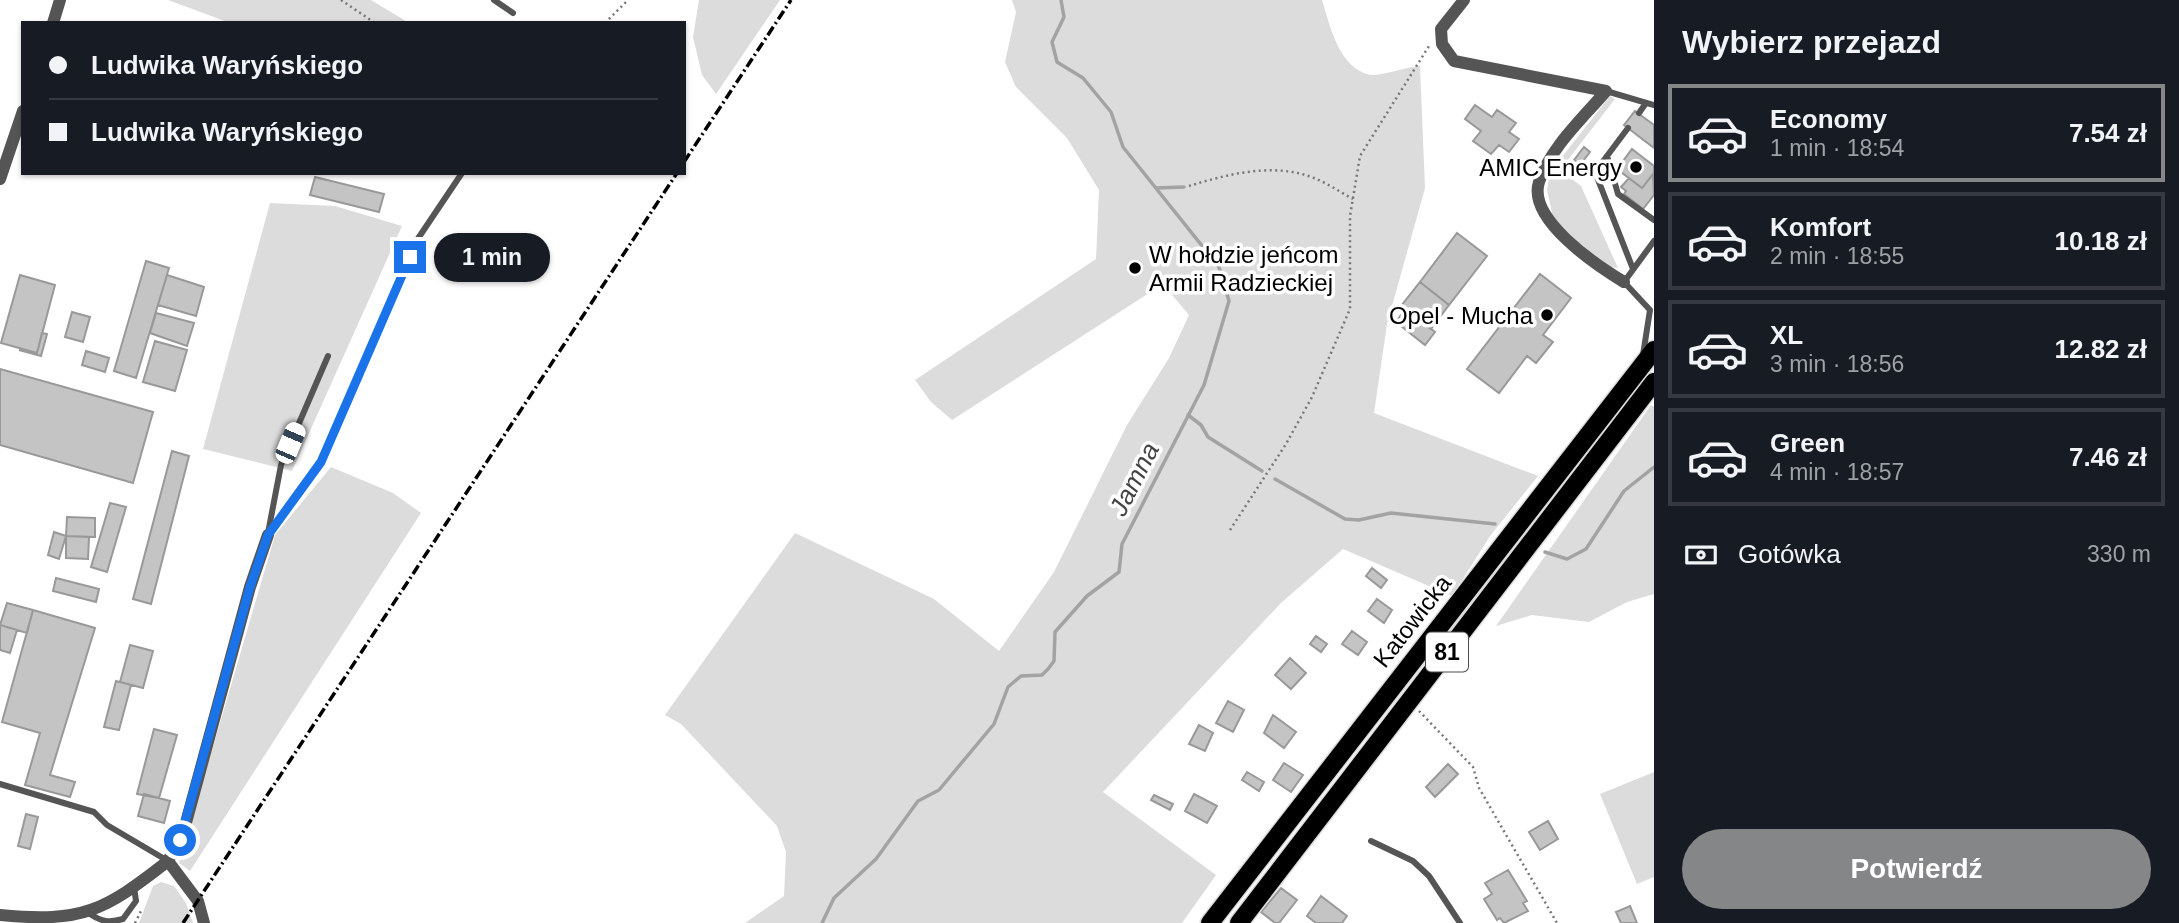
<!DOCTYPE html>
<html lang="pl">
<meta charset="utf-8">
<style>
:root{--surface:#171b24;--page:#242831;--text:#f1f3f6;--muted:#9ea1a6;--line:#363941;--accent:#858687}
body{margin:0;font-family:Arial,sans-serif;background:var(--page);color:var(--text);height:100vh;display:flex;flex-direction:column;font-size:26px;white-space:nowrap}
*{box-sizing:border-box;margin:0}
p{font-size:23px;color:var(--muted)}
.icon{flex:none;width:38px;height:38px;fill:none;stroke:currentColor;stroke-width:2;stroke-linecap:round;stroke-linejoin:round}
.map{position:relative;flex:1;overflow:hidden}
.details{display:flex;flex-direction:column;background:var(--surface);width:525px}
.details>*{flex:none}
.banner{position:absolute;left:21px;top:21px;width:665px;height:154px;border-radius:0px;box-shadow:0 2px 5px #0004;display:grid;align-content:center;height:154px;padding:0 28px;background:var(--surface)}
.end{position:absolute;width:32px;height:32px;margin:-16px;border:9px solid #1a73e8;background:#fff;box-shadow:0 0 0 4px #fff}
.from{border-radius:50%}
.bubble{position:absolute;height:49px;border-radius:24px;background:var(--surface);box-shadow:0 2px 5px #0004;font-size:23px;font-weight:700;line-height:49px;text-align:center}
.car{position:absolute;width:21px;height:42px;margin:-21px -10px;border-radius:9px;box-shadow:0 0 5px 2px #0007;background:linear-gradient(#fff 24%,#345 0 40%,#fff 0 76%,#345 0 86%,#fff 0)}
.banner b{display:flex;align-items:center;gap:24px;height:66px;font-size:26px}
.banner b+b{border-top:2px solid var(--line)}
.banner i{width:18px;height:18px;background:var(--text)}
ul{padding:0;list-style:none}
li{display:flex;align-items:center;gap:21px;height:98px;margin:0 14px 10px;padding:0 14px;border:4px solid var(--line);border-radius:0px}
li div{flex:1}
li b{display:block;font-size:26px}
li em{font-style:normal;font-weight:700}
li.active{border-color:var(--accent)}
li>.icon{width:63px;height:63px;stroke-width:1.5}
h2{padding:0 28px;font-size:32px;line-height:84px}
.pay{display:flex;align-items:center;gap:18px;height:77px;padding:0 28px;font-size:26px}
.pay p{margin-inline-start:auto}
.primary-button{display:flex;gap:14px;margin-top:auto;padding:14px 28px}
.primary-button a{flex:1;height:80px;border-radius:42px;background:var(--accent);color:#fff;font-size:28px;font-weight:700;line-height:80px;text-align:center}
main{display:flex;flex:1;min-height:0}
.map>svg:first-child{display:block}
.green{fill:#dcdcdc}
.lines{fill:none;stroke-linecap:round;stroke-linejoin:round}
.stream{stroke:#a3a3a3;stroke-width:3.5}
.building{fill:#c4c4c4;stroke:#999;stroke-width:2}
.primary-casing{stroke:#dbdbdb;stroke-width:21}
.path{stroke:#777;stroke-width:2.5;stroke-dasharray:2 3.5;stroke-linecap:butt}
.service{stroke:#555;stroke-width:6}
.minor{stroke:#555;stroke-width:12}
.primary{stroke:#000;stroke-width:18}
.rail{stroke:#000;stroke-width:3.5;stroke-dasharray:10 3.5 2 3.5;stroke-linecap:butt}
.route{stroke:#1a73e8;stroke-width:9}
.poi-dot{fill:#000;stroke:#fff;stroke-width:2.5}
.labels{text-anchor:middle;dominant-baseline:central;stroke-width:7;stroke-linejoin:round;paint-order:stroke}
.shield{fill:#fff;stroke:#4c4c4c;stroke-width:2}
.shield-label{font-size:23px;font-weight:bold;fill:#000}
.poi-label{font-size:24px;fill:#000;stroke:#fff;text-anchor:end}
.street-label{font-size:24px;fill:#000;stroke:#fff}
.water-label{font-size:26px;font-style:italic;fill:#444;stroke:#fff}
</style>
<main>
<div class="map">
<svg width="1654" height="923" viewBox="0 0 1654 923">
<rect width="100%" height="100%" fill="#fff"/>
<path class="green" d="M168 0H371L409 23H230Z
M699 0H780L716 94 702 75 693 37Z
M1012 0H1322C1330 26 1339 69 1371 75 1380 76 1407 67 1420 66L1425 188 1387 324 1374 413 1538 476 1490 536 1452 596 1343 549 1281 603 1103 792 1216 875 1182 923H745L784 896 786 852 777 826 681 724 665 715 795 533 934 599 999 651 1054 572 1127 425 1169 358 1189 315 1163 284 952 420 931 402 915 380 1096 259 1099 190 1067 138 1016 87 1005 62 1016 12Z
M1610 96 1615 99 1560 170 1581 186 1618 268 1604 266 1554 222 1547 190 1550 172Z
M270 203 335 206 402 226 292 471 203 449Z
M1651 405 1654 407V594L1627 602 1589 622 1532 615 1496 626Z
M331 467 393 493 421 513 190 871 179 863 275 535Z
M1654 772V877L1637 884 1600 794Z
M161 882 174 886 186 903 193 923H139L153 886Z"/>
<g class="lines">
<path class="stream" d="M1156 188 1184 187
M1188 415 1201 425 1208 437 1262 471
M1275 479 1345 519 1359 520 1391 513 1495 524
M1545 552 1567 559 1586 549 1624 491 1654 467
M822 923 834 898 876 859 918 801 939 790 994 724 1008 687 1021 676 1042 675 1048 669 1054 661 1055 632 1087 596 1119 572 1122 544 1204 385 1229 301 1219 267 1123 147 1111 112 1083 78 1057 62 1052 42 1064 17 1061 0"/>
</g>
<path class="building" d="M1475 105 1492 117 1497 110 1516 123 1509 132 1519 139 1509 152 1499 145 1491 154 1473 141 1481 131 1465 119Z
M1635 111 1654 125V148L1624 125Z
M1584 147 1590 152 1580 165 1574 160Z
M1632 149 1654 166V173L1642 188 1617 169Z
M1653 174 1654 195 1643 209 1624 194 1626 191 1621 187 1629 178 1642 188Z
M315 177 384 194 379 212 310 195Z
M1457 233 1487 256 1449 305 1420 282Z
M146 261 169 268 136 378 114 371Z
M1540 274 1571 298 1543 335 1553 342 1536 363 1527 356 1499 393 1467 369Z
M20 275 55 285 37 353 1 343Z
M167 275 204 287 196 316 158 305Z
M1420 282 1449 305 1431 329 1401 306Z
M1405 309 1435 332 1425 345 1396 322Z
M72 312 90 317 83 342 65 337Z
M156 313 194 323 187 346 150 333Z
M42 333 47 334 41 356 19 350 37 353Z
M155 341 187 350 175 391 143 382Z
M86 351 109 358 105 372 82 365Z
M0 369 153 412 133 483 0 445Z
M172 451 189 456 151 604 133 599Z
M110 503 126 507 107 572 91 567Z
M67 517 95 518V537L66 536Z
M54 532 66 536 59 559 48 555Z
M66 536 89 537 88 559 66 558Z
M1372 568 1387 580 1381 588 1366 576Z
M56 578 99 589 96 602 53 591Z
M1377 599 1392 610 1384 623 1368 611Z
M7 603 33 610 27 633 0 625Z
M33 610 95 628 50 775 75 782 70 797 25 785 40 733 2 722Z
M0 625 17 630 10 653 0 650Z
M1352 631 1367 642 1358 655 1342 644Z
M1316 636 1327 644 1321 652 1310 644Z
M130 645 153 651 143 688 120 682Z
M1290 658 1306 673 1291 689 1275 675Z
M116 681 131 685 119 730 104 727Z
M1228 701 1244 710 1233 732 1216 723Z
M1273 715 1296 732 1284 748 1264 733Z
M1199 725 1213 733 1205 751 1189 744Z
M154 729 177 735 159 798 137 794Z
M1284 763 1303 775 1291 792 1273 780Z
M1448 764 1458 774 1435 797 1426 787Z
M1247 772 1264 782 1259 791 1242 780Z
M144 794 170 801 164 823 138 816Z
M1194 794 1217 806 1207 823 1185 811Z
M1154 795 1173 804 1170 810 1151 800Z
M26 814 38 817 30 849 18 846Z
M1548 821 1558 839 1540 850 1529 832Z
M1508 870 1527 901 1523 903 1528 911 1504 923 1500 918 1497 920 1484 899 1492 894 1485 883Z
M1281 888 1297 900 1279 923H1275L1261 912Z
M1321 896 1347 916 1342 923H1316L1307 916Z
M1630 906 1637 923H1621L1616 912Z"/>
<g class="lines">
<defs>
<path id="primary" d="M1210 923 1654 350
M1239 923 1654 382"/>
</defs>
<use href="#primary" class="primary-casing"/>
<path class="path" d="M341 0 375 23
M605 23 628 0
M1189 186C1228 174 1274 162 1314 178 1327 183 1340 192 1353 199
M1230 530 1286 444 1312 397 1350 309V216L1360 156 1429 46
M1419 711 1473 767 1479 788 1557 923
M135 923 141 911"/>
<path class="service" d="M494 0 513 13
M1606 91 1654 105
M1639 113 1646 103
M1628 128 1595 172 1633 269
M1607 156 1618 194 1654 220
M1643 355 1650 310 1624 282 1654 241
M268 533 281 465 328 356
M268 535 321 462 417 240 462 173
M0 784 94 812 107 825 168 861
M1371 841 1413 861 1429 876 1460 923
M90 914C102 922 109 923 123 919L136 901 134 887"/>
<path class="minor" d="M1464 0 1441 29 1442 44 1454 61 1606 91C1583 118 1550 148 1539 182 1527 219 1596 265 1624 282
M53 23 60 0
M0 179 23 111
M168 861 184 830 250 587 268 535
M0 915C83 923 104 911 168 861L198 901 204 923"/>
<use href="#primary" class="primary"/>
<path class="rail" d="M684 162 791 0
M183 923 677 173"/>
</g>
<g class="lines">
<path class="route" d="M180 840 250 587 268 535 321 462 410 257"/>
</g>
<g class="poi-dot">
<circle cx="1636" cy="167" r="7"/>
<circle cx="1135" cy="268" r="7"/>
<circle cx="1547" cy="315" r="7"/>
</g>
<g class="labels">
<rect class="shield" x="1426" y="632.5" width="42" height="39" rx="5"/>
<g class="shield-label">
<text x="1447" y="652">81</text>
</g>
<g class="poi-label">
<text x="1622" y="167">AMIC Energy</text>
<text x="1149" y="254" text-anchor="start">W hołdzie jeńcom<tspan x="1149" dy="28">Armii Radzieckiej</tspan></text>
<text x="1533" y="315">Opel - Mucha</text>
</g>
<g class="street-label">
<text transform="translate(1412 621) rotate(-52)">Katowicka</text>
</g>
<g class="water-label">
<text transform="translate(1134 479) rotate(-63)">Jamna</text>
</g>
</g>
</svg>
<i class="end from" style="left:180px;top:840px"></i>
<i class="end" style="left:410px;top:257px"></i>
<div class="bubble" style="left:434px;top:233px;width:116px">1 min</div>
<i class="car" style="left:290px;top:443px;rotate:23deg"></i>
<div class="banner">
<b><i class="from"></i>Ludwika Waryńskiego</b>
<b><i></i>Ludwika Waryńskiego</b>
</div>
</div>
<section class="details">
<h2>Wybierz przejazd</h2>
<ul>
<li class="active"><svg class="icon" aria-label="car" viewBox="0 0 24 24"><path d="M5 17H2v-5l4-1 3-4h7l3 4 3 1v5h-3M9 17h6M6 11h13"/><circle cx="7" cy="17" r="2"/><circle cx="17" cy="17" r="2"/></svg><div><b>Economy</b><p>1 min · 18:54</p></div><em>7.54 zł</em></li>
<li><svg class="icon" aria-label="car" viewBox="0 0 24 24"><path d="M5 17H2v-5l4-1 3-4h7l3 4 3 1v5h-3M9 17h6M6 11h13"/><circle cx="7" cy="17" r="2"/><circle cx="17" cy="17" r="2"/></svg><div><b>Komfort</b><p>2 min · 18:55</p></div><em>10.18 zł</em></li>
<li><svg class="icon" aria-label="car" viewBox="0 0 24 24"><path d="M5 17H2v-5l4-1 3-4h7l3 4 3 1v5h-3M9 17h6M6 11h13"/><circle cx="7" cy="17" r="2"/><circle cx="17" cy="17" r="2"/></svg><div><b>XL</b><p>3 min · 18:56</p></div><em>12.82 zł</em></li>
<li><svg class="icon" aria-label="car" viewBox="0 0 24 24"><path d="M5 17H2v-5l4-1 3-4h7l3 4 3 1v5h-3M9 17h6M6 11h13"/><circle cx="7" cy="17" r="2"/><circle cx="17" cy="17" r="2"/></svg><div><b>Green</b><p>4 min · 18:57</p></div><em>7.46 zł</em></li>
</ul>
<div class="pay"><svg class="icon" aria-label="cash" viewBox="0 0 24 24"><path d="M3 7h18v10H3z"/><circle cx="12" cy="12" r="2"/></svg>Gotówka<p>330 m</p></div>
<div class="primary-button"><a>Potwierdź</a></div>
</section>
</main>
